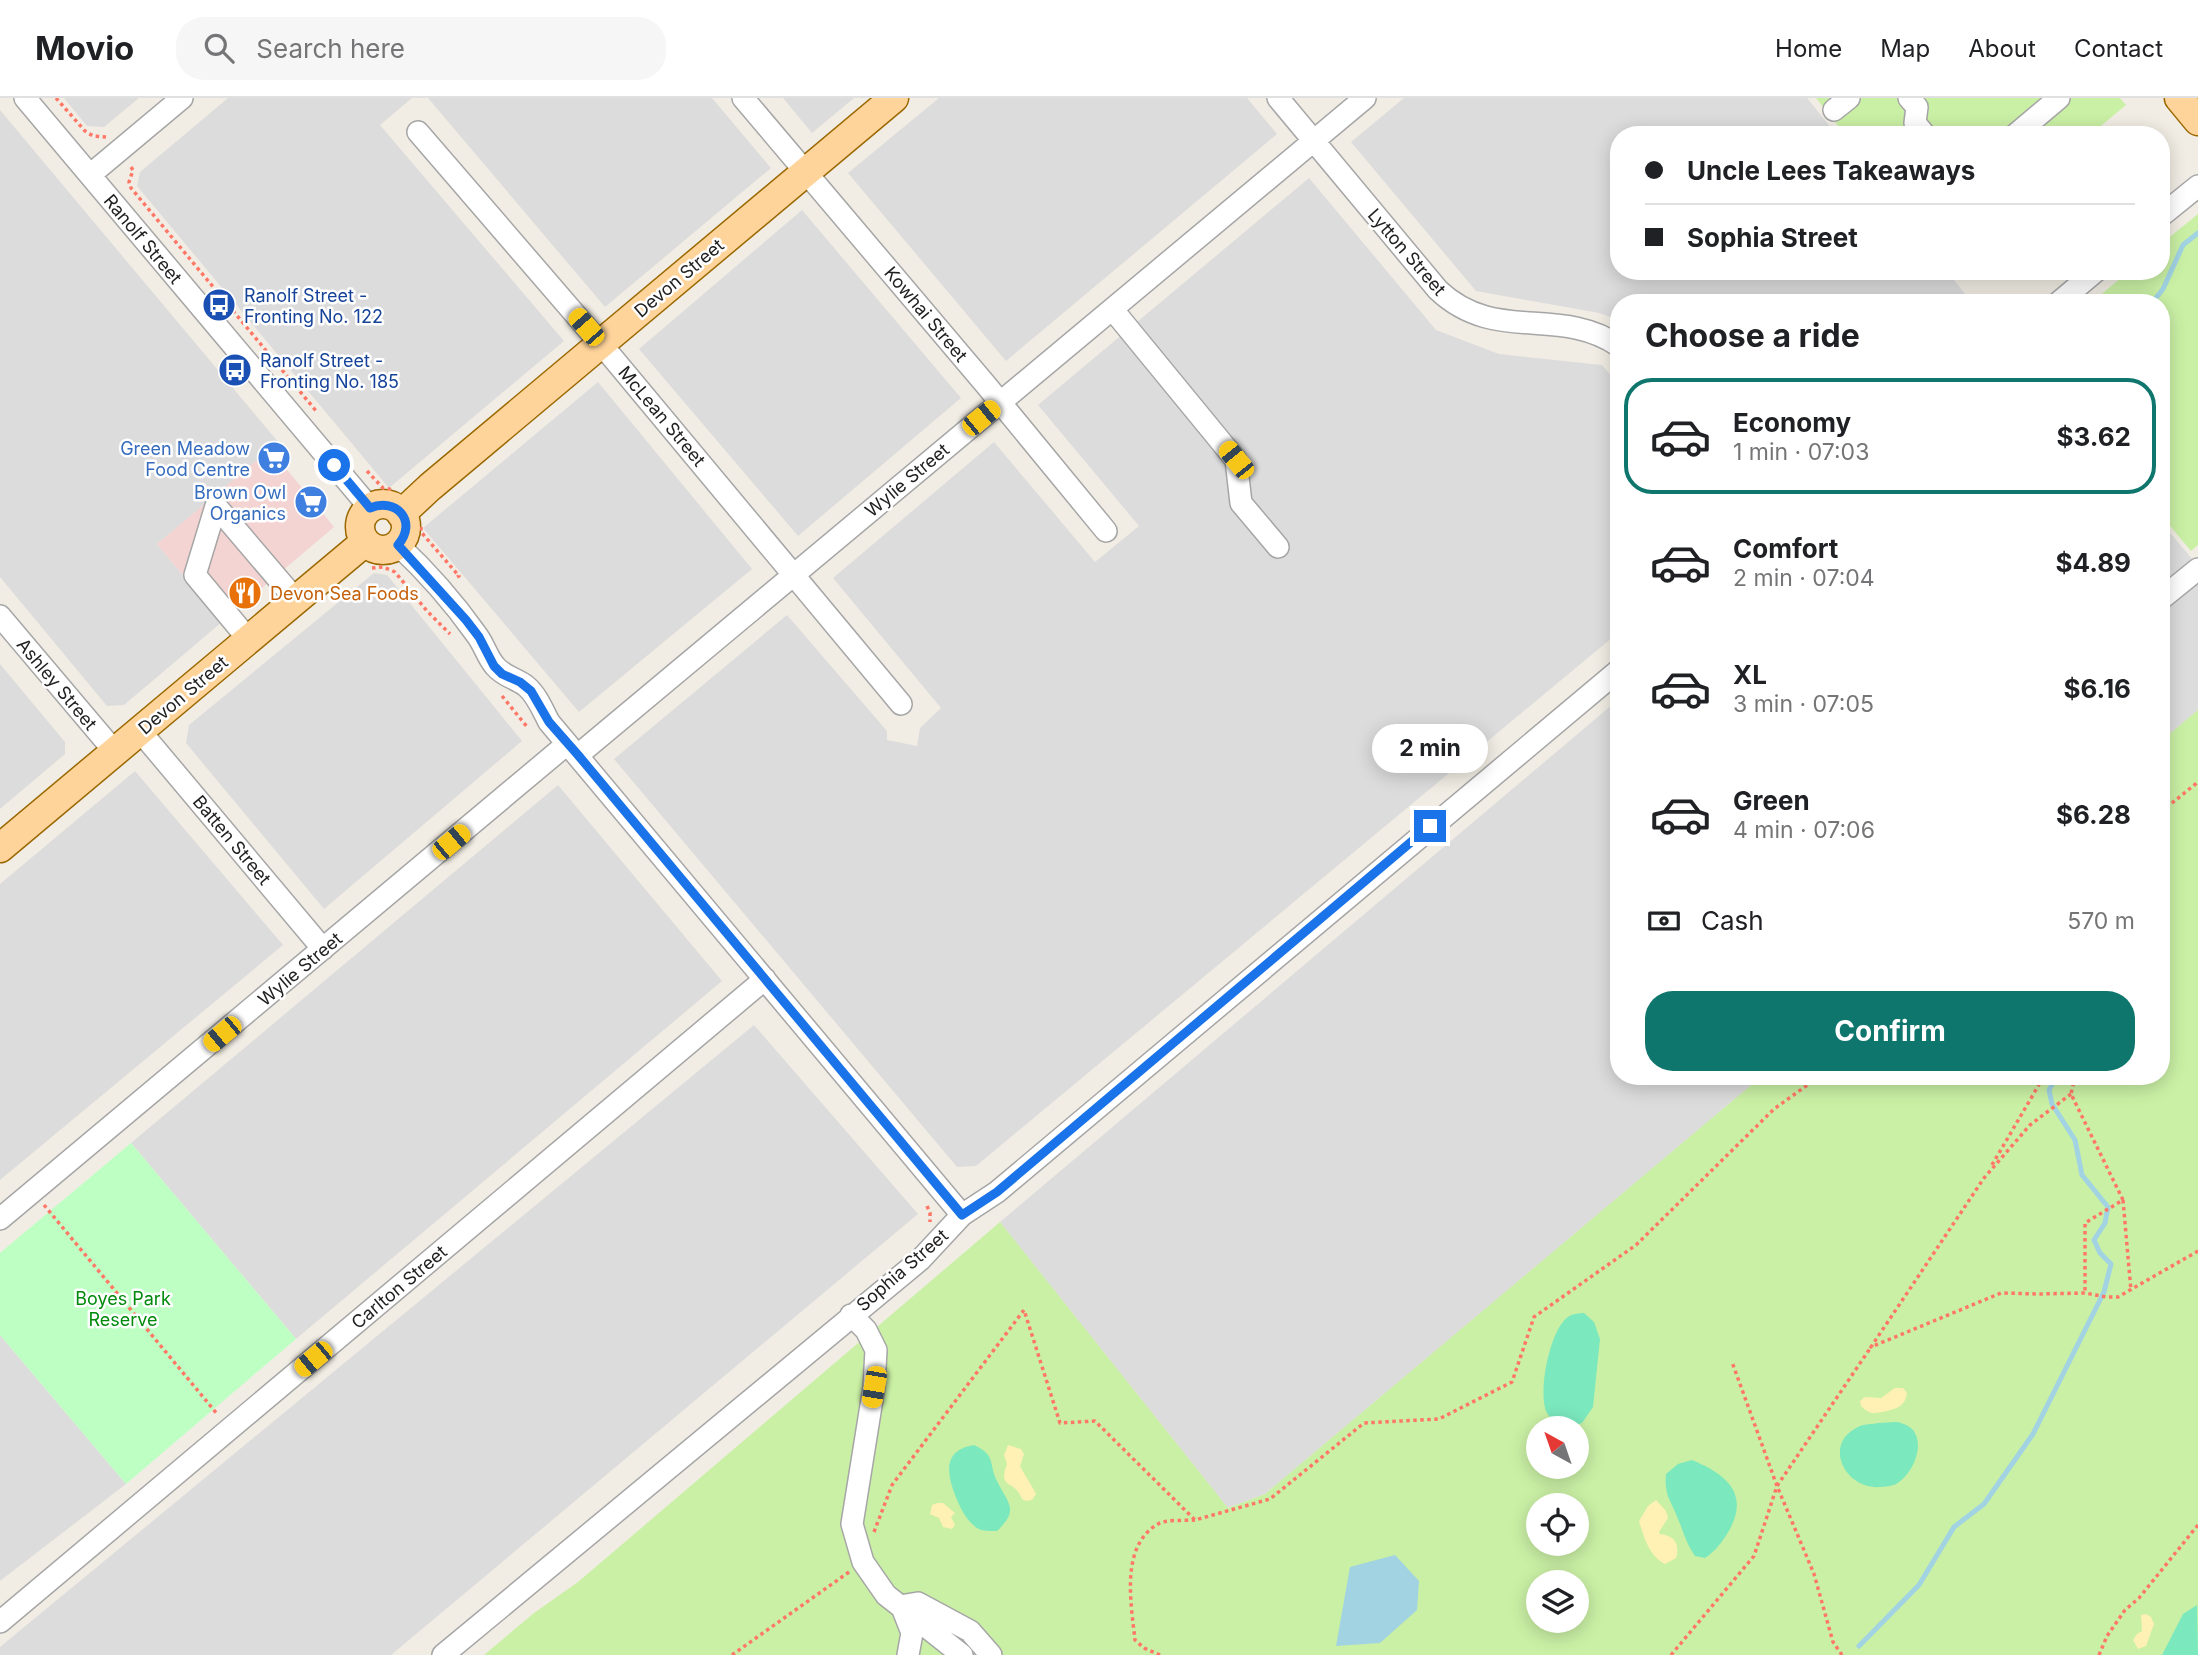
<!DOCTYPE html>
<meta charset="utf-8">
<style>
:root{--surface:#fff;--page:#f6f6f6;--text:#202124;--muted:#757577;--line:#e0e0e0;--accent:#0f766e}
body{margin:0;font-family:Inter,sans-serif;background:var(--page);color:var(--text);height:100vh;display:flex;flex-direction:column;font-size:26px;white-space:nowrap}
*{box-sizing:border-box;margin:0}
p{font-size:23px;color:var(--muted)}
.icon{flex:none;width:38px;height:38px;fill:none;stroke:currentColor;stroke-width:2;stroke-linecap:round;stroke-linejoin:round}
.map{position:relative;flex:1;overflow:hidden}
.drawer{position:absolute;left:1610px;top:196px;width:560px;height:791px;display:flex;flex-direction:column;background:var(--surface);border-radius:28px;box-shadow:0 4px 18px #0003}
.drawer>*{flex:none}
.banner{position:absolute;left:1610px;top:28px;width:560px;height:154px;border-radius:28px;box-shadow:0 4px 18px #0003;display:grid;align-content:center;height:154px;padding:0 35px;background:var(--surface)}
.needle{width:46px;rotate:320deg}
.tools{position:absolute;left:1526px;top:1318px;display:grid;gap:14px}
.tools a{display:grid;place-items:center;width:63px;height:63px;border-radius:50%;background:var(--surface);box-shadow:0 4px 18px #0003;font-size:35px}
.end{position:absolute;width:32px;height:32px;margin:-16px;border:9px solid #1a73e8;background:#fff;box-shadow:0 0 0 4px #fff}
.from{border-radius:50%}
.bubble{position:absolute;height:49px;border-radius:24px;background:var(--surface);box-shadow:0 4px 18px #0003;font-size:23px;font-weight:700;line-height:49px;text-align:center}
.car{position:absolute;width:21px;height:42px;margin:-21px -10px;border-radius:9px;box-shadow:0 0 5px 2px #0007;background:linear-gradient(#f5c518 24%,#345 0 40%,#f5c518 0 76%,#345 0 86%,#f5c518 0)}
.banner b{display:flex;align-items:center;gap:24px;height:66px;font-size:26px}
.banner b+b{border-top:2px solid var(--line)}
.banner i{width:18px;height:18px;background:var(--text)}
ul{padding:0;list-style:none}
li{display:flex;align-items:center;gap:21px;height:116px;margin:0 14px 10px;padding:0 21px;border:4px solid transparent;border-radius:28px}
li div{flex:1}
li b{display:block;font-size:26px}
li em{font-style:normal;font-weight:700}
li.selected{border-color:var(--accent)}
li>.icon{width:63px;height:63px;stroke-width:1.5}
h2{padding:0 35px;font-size:32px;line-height:84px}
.pay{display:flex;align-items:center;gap:18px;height:77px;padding:0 35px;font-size:26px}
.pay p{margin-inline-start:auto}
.cta{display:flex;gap:14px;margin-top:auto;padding:14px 35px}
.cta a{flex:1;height:80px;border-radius:28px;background:var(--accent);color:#fff;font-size:28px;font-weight:700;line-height:80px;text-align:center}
header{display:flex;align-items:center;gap:42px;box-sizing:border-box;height:98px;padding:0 35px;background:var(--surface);border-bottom:2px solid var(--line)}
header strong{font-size:33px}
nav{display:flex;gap:38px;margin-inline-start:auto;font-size:24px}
.search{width:490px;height:63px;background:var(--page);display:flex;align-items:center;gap:18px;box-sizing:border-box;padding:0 24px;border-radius:28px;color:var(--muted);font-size:26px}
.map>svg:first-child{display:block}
.residential{fill:#dddcdc}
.commercial{fill:#f3d4d2}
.grass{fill:#caf0a5;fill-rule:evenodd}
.sand{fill:#fff0b4}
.park{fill:#beffc3}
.pitch{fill:#7be8be}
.water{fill:#a1d3e3}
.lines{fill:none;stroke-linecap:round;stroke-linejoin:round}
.stream{stroke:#a1d3e3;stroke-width:5}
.minor-casing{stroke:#a6a6a6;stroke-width:24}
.major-casing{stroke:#9a6800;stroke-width:31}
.path{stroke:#ff7867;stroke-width:3.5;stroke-dasharray:3.5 3.5;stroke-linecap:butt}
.minor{stroke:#fff;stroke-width:21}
.major{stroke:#ffd49b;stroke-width:28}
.route{stroke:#1a73e8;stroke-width:9}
.labels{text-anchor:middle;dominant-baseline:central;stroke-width:5;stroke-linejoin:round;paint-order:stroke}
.street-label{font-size:18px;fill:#1f1f1f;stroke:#fff}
.transit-label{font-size:18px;fill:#164399;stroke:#fff;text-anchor:start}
.shop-label{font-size:18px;fill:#366cbe;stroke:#fff;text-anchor:end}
.food-label{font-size:18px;fill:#c56008;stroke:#fff;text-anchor:start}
.park-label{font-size:18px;fill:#008a0c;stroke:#fff}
</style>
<header>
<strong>Movio</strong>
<div class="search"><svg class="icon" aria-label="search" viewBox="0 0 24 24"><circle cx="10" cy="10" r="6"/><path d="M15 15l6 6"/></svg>Search here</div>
<nav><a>Home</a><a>Map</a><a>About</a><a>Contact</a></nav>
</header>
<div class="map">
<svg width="2198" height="1557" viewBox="0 0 2198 1557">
<rect width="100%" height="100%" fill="#f1ede4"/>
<path class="residential" d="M64 0H139L104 29 87 28Z
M228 0H412L380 27 564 243 389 390 137 88 140 74Z
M428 0H712L771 70 605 209Z
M783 0H854L812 35Z
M939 0H1247L1277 36 1006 263 848 75Z
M1404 0H1807L1837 37H1619V173H1947L1972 205H1619V222L1599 215 1476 193 1351 44Z
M0 12 279 345 157 446 222 524 124 607 107 608 0 479Z
M1309 80 1436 232 1499 256 1602 267 1619 287V534L976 1068 957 1069 614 661 787 517 887 633V642L917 648 920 630 941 610 833 480 994 344 1095 464 1139 428 1038 307Z
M802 112 961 300 798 438 639 251Z
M598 284 752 471 579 614 423 430Z
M2161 424 2198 468V612L2161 643Z
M374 475 387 477 522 643 324 811 186 645 189 627Z
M0 566 65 644V656L0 711Z
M1619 601V978H1762L1265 1396 1228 1410 1000 1124Z
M135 673 283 847 0 1082V786Z
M558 687 722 883 296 1241 131 1045Z
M754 927 918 1116 391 1557H0V1549Z
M0 1237 126 1386 0 1483Z"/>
<path class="commercial" d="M270 351 334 429 222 524 157 446Z"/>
<path class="grass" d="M1816 0H2120L2126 7 2090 37H1845Z
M2198 116V447L2191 453 2161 417V205H2091L2129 173H2161V146Z
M2198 612V1557H484L534 1515 578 1484 1000 1124 1228 1410 1265 1396 1762 978H2161V643ZM1538 1330H1577V1368H1538ZM1538 1407H1577V1446H1538ZM1538 1484H1577V1522H1538Z"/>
<path class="sand" d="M1895 1290H1903L1907 1295C1905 1308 1898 1310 1887 1313 1875 1315 1871 1318 1861 1308L1860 1303 1865 1299 1881 1300Z
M1008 1347 1021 1351 1024 1356 1020 1368C1025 1378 1031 1386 1036 1396L1032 1402 1026 1403 1022 1401C1015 1381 997 1392 1007 1366L1004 1357Z
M1656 1402 1666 1413 1668 1420 1659 1434 1660 1436C1675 1438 1680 1446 1676 1460L1665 1466C1649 1458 1644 1439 1639 1423L1648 1408Z
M937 1405H943L955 1415 951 1419 955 1427 952 1431 943 1429 939 1420 930 1416 932 1407Z
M2146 1516 2151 1519 2154 1526 2146 1548 2138 1551 2133 1542 2137 1536 2142 1533 2141 1517Z"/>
<path class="park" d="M131 1045 296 1241 126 1386 0 1237V1155Z"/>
<path class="pitch" d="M1584 1215 1594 1224 1600 1241 1593 1309 1582 1325 1567 1330C1559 1326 1550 1322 1546 1313 1538 1293 1550 1231 1568 1219 1572 1216 1578 1215 1584 1215Z
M1879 1325C1886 1325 1895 1323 1901 1325 1931 1333 1916 1375 1896 1386 1893 1388 1884 1389 1880 1389 1845 1392 1822 1346 1858 1329 1863 1326 1873 1326 1879 1325Z
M974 1347C997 1358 988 1365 997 1383 1008 1406 1020 1411 997 1433 992 1433 985 1433 981 1432 967 1426 960 1409 955 1397 946 1373 944 1352 974 1347Z
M1692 1362C1728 1377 1751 1397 1727 1436 1720 1447 1715 1453 1705 1460L1695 1458C1686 1445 1684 1435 1678 1421 1671 1402 1664 1398 1666 1376L1678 1366Z
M2197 1507 2198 1557H2162L2183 1516Z"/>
<path class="water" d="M1395 1457 1419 1483 1417 1512 1380 1545 1336 1548 1350 1469Z"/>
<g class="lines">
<path class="stream" d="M2152 205 2163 191 2183 147 2198 135
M1859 1548 1919 1487 1954 1429 1984 1406 2033 1336 2104 1194 2111 1166 2100 1155 2094 1142 2105 1125 2108 1109 2082 1077 2075 1042 2052 1006 2049 992 2057 978"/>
<defs>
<path id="minor" d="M25 0 370 410
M743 0 986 287 1106 433
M1278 0 1438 192C1495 246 1559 207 1619 248
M1909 0 1917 9 1915 25 1925 37
M1834 12 1849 0
M418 34 612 259 901 606
M2015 37 2059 0
M90 77 182 0
M2161 118 2198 88
M2058 205 2096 173
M1113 212 1236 362 1241 405 1278 449
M216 408 195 477 249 542
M216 408 296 502
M398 447C426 473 454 505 476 536 484 546 487 559 495 568 504 579 516 580 526 588 537 597 543 613 549 624L962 1117
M2161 501 2198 471
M0 518 115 654
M140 633 323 851
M578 657 1365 0
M0 1121 567 646
M851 1217 866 1232 876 1252 874 1289 852 1426 863 1464 886 1497 900 1508 918 1505 970 1533 991 1557
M900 1508 962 1557
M903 1512 912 1535 908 1557
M0 1524 765 881
M443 1557 920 1162 962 1117 997 1094 1619 572"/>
<path id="major" d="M2179 0 2198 23
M360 429a23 23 0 1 1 46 0a23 23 0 1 1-46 0Z
M401 416 430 389 894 0
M0 750 365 444"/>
</defs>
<use href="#minor" class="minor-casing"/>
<use href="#major" class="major-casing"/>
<path class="path" d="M56 0 85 33 93 38 106 39
M131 69 133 72 129 84 131 90 317 314
M367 373 383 390 394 392
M421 429V434L459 478 457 479
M372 470 383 469 395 474 427 513 450 536
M502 598 528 630
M2161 714 2198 684
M2075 978 2071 996 2123 1102 2085 1125V1195
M2071 996 2030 1027 1984 1080 1871 1249 2001 1195 2039 1196 2085 1195 2106 1199H2118L2198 1153
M1992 1067 2044 978
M2123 1102 2131 1193
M44 1107 218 1317
M927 1108 930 1115V1124
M874 1434 892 1387 1024 1212 1060 1325 1095 1323 1195 1422 1270 1401 1364 1325 1439 1321 1512 1284 1534 1219 1636 1147 1774 1011 1820 978
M732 1557 849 1474
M1160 1557 1144 1550 1135 1542C1131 1505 1120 1448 1158 1426 1166 1421 1184 1423 1195 1422
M1671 1557 1754 1458 1777 1388 1732 1264
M1842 1557 1833 1544 1814 1476 1777 1388 1871 1249
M2099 1557 2107 1538 2125 1512 2139 1500 2198 1427"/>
<use href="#minor" class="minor"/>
<use href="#major" class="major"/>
</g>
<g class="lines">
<path class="route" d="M334 367 370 410C397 399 418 424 398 447L466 522 479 539 494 568 502 576 520 584 531 593 549 624 578 657 962 1117 997 1094 1430 728"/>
</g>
<defs>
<symbol id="bus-disc" viewBox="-11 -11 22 22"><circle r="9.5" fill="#1a4fb4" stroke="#fff"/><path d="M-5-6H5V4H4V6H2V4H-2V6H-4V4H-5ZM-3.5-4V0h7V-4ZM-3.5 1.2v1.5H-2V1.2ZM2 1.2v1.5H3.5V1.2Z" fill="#fff"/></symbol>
<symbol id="supermarket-disc" viewBox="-11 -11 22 22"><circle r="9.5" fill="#3f7fe0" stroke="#fff"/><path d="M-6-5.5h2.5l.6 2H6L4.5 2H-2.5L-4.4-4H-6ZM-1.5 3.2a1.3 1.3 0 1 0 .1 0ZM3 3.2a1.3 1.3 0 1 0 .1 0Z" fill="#fff"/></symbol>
<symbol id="restaurant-disc" viewBox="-11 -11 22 22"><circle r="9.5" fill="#e8710a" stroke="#fff"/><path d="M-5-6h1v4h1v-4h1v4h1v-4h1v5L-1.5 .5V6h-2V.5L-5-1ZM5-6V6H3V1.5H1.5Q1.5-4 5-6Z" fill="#fff"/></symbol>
</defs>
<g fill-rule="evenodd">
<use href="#bus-disc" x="200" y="188" width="38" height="38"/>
<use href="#bus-disc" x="216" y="253" width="38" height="38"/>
<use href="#supermarket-disc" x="255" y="341" width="38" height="38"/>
<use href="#supermarket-disc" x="292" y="385" width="38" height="38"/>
<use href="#restaurant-disc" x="226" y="476" width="38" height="38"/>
</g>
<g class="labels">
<g class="street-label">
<text transform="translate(143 141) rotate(50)">Ranolf Street</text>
<text transform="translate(1407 154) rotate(49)">Lytton Street</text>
<text transform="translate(679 180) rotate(-40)">Devon Street</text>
<text transform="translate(926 216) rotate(50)">Kowhai Street</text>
<text transform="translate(662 318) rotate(50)">McLean Street</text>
<text transform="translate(907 382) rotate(-40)">Wylie Street</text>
<text transform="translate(57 586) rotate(50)">Ashley Street</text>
<text transform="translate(183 597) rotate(-40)">Devon Street</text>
<text transform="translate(232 742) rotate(50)">Batten Street</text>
<text transform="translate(300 871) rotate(-40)">Wylie Street</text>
<text transform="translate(902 1172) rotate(-41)">Sophia Street</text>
<text transform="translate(399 1189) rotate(-40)">Carlton Street</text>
</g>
<g class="transit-label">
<text x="244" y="197">Ranolf Street -<tspan x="244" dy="21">Fronting No. 122</tspan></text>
<text x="260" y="262">Ranolf Street -<tspan x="260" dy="21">Fronting No. 185</tspan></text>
</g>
<g class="shop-label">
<text x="250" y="350">Green Meadow<tspan x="250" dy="21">Food Centre</tspan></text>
<text x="286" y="394">Brown Owl<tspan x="286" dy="21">Organics</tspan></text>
</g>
<g class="food-label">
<text x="270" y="495">Devon Sea Foods</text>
</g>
<g class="park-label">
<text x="123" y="1200">Boyes Park<tspan x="123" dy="21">Reserve</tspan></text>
</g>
</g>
</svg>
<div class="tools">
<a><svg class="needle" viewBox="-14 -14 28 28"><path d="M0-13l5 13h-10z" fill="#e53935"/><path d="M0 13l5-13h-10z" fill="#757577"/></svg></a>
<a><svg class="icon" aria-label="locate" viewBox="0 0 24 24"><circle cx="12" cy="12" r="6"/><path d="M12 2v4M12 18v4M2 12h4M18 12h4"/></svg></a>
<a><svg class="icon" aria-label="layers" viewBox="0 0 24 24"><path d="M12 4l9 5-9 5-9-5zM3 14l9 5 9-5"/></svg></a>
</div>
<i class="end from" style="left:334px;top:367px"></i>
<i class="end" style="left:1430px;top:728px"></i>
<div class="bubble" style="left:1372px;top:626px;width:116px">2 min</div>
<i class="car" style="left:586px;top:229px;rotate:319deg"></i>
<i class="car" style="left:981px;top:320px;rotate:51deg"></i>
<i class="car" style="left:1236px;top:362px;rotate:321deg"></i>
<i class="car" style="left:451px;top:744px;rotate:50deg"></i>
<i class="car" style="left:222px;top:936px;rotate:230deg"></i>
<i class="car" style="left:313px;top:1261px;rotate:230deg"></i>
<i class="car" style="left:874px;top:1289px;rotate:190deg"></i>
<div class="banner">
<b><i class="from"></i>Uncle Lees Takeaways</b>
<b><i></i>Sophia Street</b>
</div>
<section class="drawer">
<h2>Choose a ride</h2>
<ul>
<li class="selected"><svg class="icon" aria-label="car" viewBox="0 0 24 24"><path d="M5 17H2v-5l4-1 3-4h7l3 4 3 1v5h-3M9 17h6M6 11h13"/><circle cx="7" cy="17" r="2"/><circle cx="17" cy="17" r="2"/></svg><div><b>Economy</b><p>1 min · 07:03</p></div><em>$3.62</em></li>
<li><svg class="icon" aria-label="car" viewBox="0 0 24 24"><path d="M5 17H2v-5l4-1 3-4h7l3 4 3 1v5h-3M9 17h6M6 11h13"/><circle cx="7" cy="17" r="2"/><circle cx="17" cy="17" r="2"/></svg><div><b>Comfort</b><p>2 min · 07:04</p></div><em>$4.89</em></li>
<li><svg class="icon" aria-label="car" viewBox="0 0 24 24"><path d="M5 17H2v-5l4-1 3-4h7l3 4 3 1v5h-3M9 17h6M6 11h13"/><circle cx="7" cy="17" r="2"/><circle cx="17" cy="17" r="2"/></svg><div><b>XL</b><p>3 min · 07:05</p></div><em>$6.16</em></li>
<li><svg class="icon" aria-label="car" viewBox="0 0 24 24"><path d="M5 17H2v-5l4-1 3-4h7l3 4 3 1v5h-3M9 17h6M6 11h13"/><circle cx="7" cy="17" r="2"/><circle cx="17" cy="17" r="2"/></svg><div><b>Green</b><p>4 min · 07:06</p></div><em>$6.28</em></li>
</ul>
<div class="pay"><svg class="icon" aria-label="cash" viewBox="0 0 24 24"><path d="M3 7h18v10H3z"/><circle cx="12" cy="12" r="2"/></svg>Cash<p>570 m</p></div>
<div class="cta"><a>Confirm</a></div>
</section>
</div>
